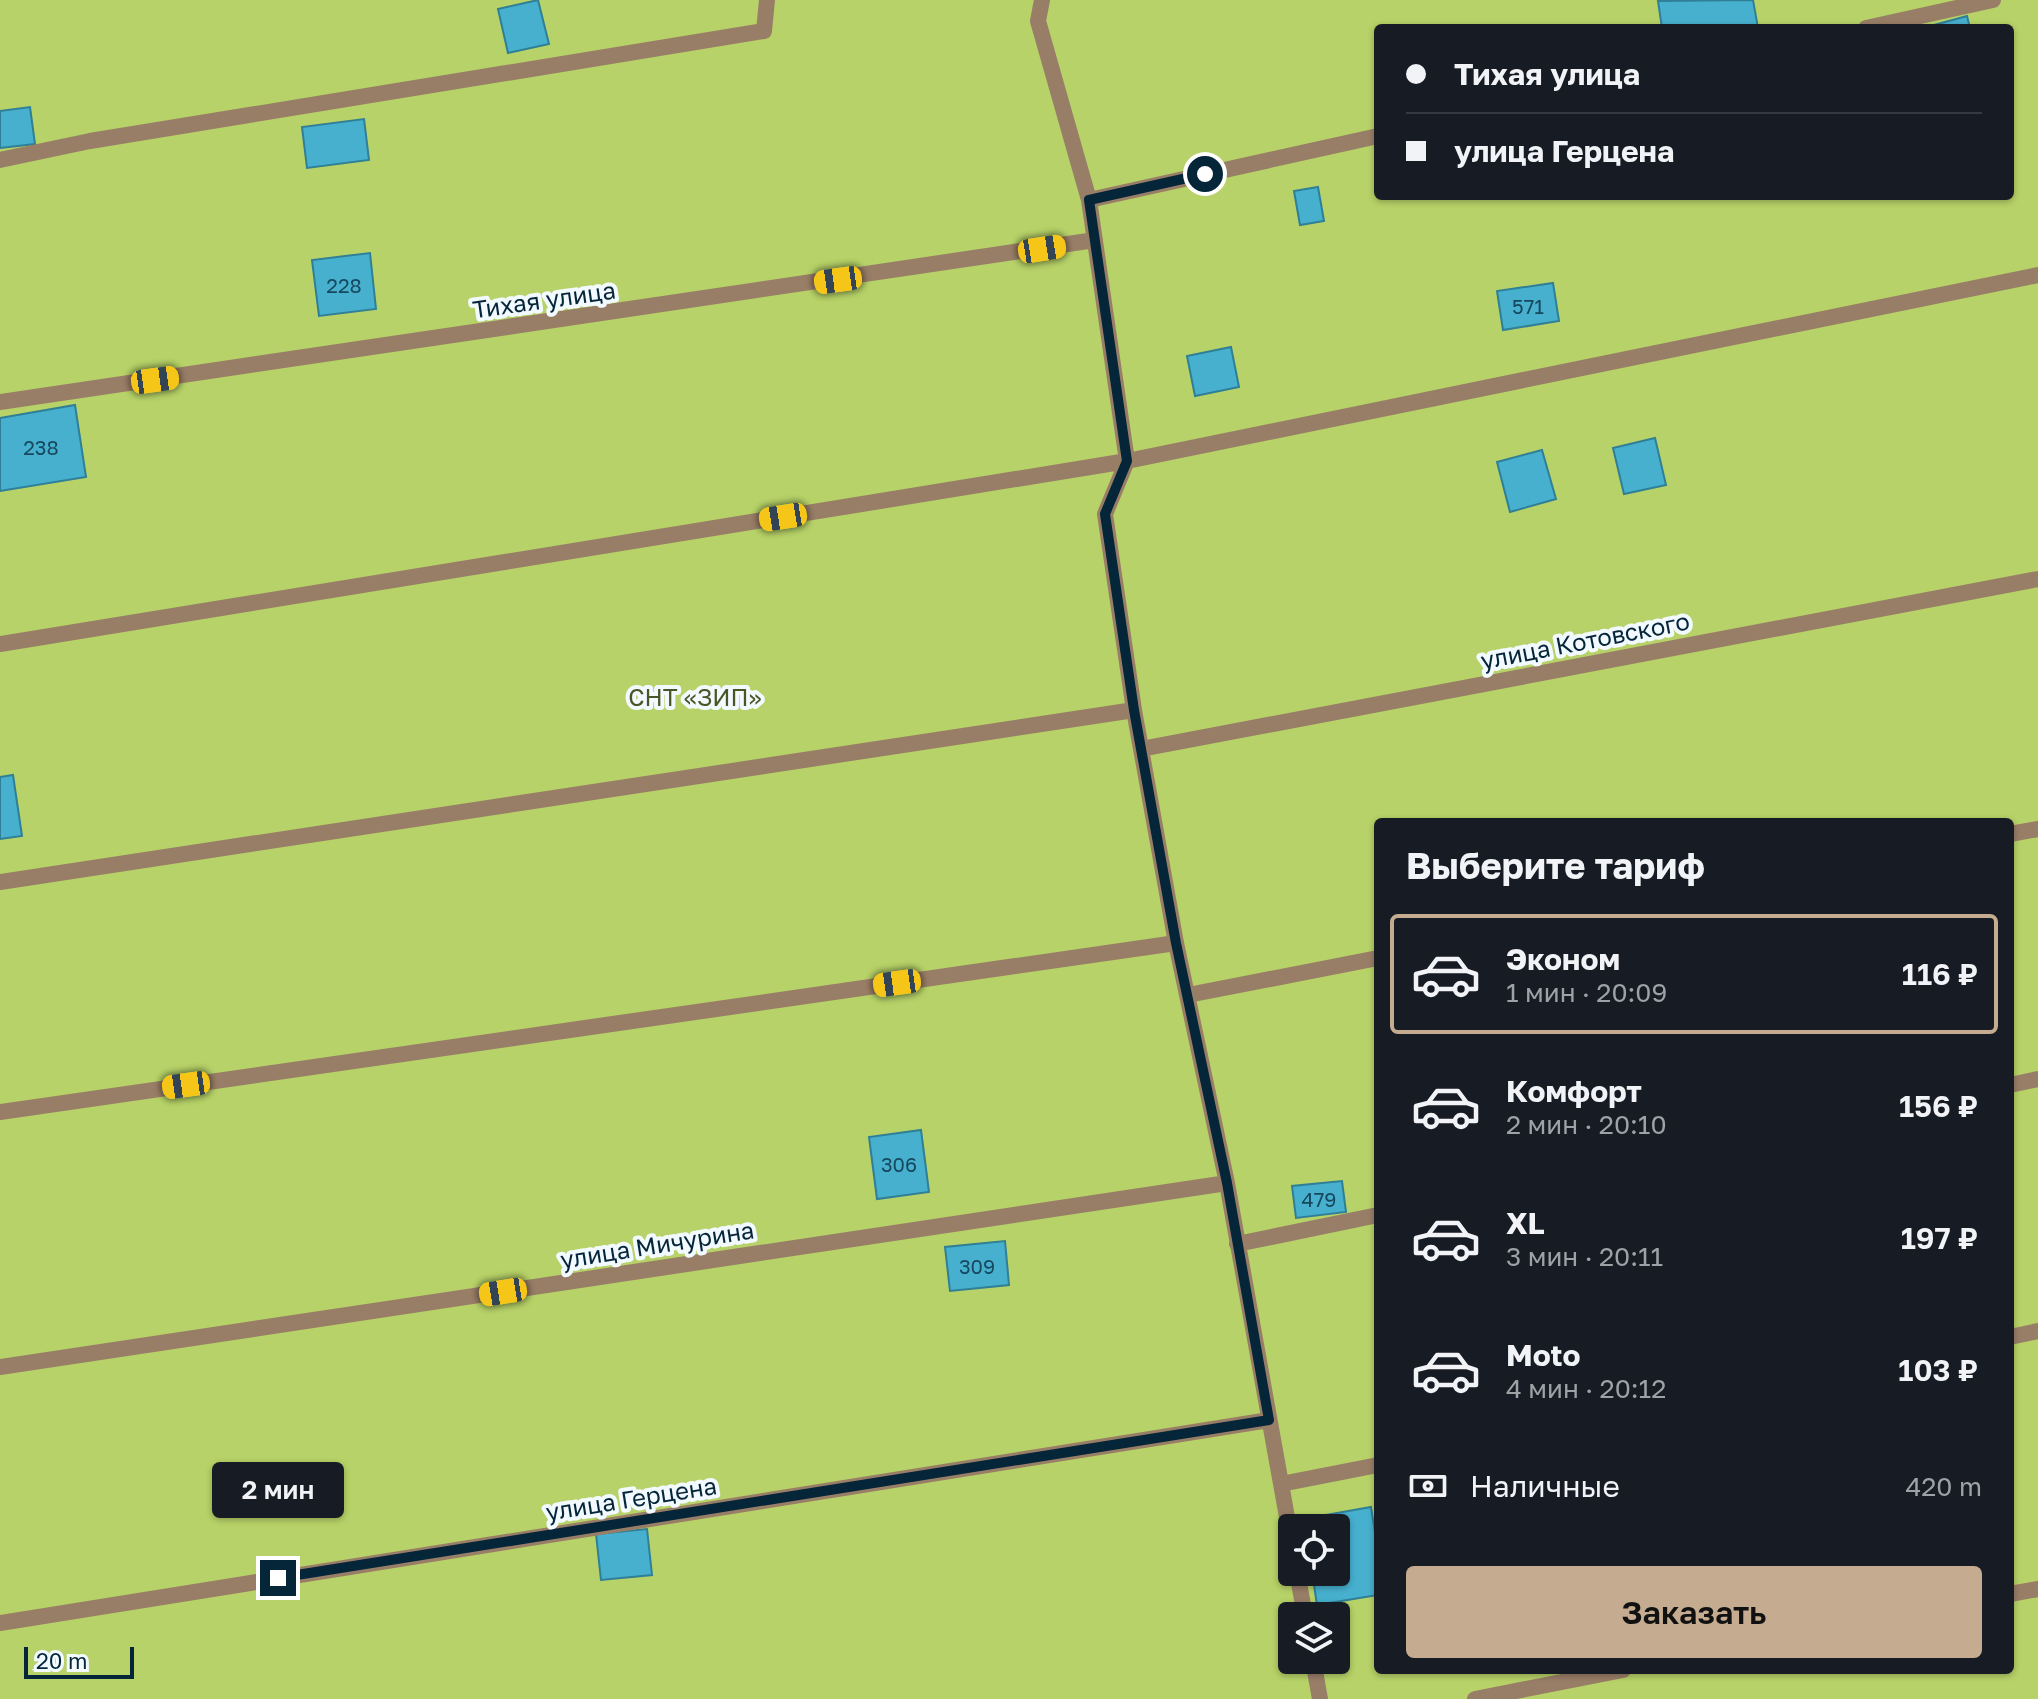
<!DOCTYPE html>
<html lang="ru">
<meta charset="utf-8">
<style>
:root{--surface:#171b24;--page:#242831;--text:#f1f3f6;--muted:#9ea1a6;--line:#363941;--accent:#c5ab8f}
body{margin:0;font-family:"Golos Text",sans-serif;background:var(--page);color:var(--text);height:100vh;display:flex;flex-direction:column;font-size:30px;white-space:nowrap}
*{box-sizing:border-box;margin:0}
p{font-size:26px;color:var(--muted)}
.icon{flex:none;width:44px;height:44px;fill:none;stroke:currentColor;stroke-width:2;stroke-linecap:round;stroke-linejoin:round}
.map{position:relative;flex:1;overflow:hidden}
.drawer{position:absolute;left:1374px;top:818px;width:640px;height:856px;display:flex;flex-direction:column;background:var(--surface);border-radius:8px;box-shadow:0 2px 6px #0004}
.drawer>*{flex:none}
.guide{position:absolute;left:1374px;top:24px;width:640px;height:176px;border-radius:8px;box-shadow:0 2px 6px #0004;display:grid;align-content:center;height:176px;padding:0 32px;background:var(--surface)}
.buttons{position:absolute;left:1278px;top:1514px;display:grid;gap:16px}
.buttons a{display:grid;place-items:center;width:72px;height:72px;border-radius:8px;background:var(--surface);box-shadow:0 2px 6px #0004;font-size:40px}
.scale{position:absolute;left:24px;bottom:20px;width:110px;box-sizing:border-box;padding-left:8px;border:4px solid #052539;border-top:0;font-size:22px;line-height:28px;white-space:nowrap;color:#052539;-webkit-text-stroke:6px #f2f9ff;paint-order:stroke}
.end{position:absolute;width:36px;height:36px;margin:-18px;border:10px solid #052539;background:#fff;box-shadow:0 0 0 4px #fff}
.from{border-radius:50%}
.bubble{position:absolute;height:56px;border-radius:8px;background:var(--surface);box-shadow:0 2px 6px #0004;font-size:26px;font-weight:600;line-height:56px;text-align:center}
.car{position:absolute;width:24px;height:48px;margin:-24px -12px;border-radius:10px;box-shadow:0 0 6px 2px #0007;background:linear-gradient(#f5c518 24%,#345 0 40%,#f5c518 0 76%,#345 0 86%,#f5c518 0)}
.guide b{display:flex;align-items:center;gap:28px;height:76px;font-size:30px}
.guide b+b{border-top:2px solid var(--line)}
.guide i{width:20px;height:20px;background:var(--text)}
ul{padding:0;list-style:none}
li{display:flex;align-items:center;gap:24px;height:120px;margin:0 16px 12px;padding:0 16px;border:4px solid transparent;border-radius:8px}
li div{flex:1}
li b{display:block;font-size:30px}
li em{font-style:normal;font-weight:600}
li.active{border-color:var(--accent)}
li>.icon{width:72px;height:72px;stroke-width:1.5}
h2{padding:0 32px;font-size:36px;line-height:96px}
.pay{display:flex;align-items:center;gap:20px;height:88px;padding:0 32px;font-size:30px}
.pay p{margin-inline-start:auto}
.action{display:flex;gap:16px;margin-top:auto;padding:16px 32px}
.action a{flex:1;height:92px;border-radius:8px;background:var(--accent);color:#111;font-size:32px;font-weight:600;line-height:92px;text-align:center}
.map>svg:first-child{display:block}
.green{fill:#b7d268;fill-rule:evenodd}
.building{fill:#47b0cf;stroke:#2f7f97;stroke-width:2}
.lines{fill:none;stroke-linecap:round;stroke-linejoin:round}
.street{stroke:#997e67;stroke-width:16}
.route{stroke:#052539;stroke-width:10}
.labels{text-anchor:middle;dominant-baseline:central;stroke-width:8;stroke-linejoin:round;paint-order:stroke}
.number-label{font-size:20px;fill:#16485e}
.street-label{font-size:24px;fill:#052539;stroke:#f2f9ff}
.park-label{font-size:24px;fill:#495526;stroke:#f2f9ff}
</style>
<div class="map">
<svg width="2038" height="1699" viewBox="0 0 2038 1699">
<rect width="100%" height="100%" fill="#b3ddfe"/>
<path class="green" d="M0 0H2038V1699H0ZM1378 28H2010V196H1378ZM1378 822H2010V1670H1378ZM1292 1528H1336V1572H1292ZM1292 1616H1336V1660H1292Z"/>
<path class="building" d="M538 0 549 44 508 53 498 9Z
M1753 0 1758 28H1662L1658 1Z
M1967 16 1970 28H1935L1934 25Z
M30 107 35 144 0 148V111Z
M364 119 369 160 307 168 302 127Z
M1318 187 1324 221 1300 225 1294 191Z
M370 253 376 309 319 316 312 260Z
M1553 283 1559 321 1503 330 1497 291Z
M1231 347 1239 387 1195 396 1187 356Z
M75 405 86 477 0 491V418Z
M1655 438 1666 485 1624 494 1613 448Z
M1542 450 1556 499 1510 512 1497 462Z
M13 775 22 836 0 839V777Z
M921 1130 929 1192 877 1199 869 1137Z
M1342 1181 1346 1212 1296 1218 1292 1186Z
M1005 1241 1009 1285 950 1291 945 1247Z
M1371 1507 1378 1551V1595L1317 1605 1312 1572H1336V1528H1304L1303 1519Z
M647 1529 652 1575 601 1580 596 1534Z"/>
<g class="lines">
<path class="street" d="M1042 0 1038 21 1089 200 1127 461 1105 514 1134 710 1176 943 1227 1183 1292 1545
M1866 28 1993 0
M0 160 90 141 764 31 767 0
M1089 200 1378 136
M0 402 1095 240
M0 644 1127 461 2038 275
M1141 749 2038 579
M2010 834 2038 829
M0 882 1134 710
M1188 995 1378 958
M2010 1085 2038 1079
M0 1112 1176 943
M1237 1244 1378 1215
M2010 1337 2038 1331
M0 1367 1227 1183
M1281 1484 1378 1465
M1297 1572 1305 1616
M2010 1594 2038 1589
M0 1623 1269 1420
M1313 1660 1320 1699
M1475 1699 1623 1670"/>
</g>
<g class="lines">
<path class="route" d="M278 1578 1269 1420 1227 1183 1176 943 1134 710 1105 514 1127 461 1089 200 1205 174"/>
</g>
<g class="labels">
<g class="number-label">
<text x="344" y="285">228</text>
<text x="1528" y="306">571</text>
<text x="41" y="447">238</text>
<text x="899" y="1164">306</text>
<text x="1319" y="1199">479</text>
<text x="977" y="1266">309</text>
</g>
<g class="street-label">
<text transform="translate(544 299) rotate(-8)">Тихая улица</text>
<text transform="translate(1585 640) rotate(-11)">улица Котовского</text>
<text transform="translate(657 1244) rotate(-9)">улица Мичурина</text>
<text transform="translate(631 1498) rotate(-9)">улица Герцена</text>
</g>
<g class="park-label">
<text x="695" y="696">СНТ «ЗИП»</text>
</g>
</g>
</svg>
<div class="buttons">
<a><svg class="icon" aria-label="locate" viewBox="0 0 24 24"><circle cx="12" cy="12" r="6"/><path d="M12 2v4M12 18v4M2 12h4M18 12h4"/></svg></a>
<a><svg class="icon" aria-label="layers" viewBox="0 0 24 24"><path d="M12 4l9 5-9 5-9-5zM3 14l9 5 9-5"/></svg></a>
</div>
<div class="scale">20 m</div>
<i class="end from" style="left:1205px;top:174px"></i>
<i class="end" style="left:278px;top:1578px"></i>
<div class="bubble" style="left:212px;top:1462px;width:132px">2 мин</div>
<i class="car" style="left:1042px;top:249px;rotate:81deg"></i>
<i class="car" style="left:838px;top:280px;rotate:262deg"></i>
<i class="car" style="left:155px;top:380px;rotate:82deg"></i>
<i class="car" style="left:783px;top:517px;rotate:261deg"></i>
<i class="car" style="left:897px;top:983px;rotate:262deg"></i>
<i class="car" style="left:186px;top:1085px;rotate:262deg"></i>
<i class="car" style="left:503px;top:1292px;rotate:261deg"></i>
<div class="guide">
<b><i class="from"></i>Тихая улица</b>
<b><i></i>улица Герцена</b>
</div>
<section class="drawer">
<h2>Выберите тариф</h2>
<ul>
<li class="active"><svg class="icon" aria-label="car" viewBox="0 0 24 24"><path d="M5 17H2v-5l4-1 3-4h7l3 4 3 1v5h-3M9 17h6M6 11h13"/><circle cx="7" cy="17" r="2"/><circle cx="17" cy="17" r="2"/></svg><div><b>Эконом</b><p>1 мин · 20:09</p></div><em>116 ₽</em></li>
<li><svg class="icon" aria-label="car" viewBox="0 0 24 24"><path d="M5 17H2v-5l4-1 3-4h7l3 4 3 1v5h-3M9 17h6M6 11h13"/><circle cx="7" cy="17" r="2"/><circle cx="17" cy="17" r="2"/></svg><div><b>Комфорт</b><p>2 мин · 20:10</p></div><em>156 ₽</em></li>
<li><svg class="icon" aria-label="car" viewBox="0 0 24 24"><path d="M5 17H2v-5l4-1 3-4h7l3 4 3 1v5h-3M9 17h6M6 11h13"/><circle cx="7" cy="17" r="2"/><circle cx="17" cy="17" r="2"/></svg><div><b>XL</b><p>3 мин · 20:11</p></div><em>197 ₽</em></li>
<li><svg class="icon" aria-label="car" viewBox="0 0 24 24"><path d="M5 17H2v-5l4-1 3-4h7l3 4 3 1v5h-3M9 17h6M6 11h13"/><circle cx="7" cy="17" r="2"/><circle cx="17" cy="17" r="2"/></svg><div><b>Moto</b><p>4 мин · 20:12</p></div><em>103 ₽</em></li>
</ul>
<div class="pay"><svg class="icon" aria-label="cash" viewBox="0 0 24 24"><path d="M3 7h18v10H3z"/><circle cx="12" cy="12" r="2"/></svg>Наличные<p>420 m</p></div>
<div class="action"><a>Заказать</a></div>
</section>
</div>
